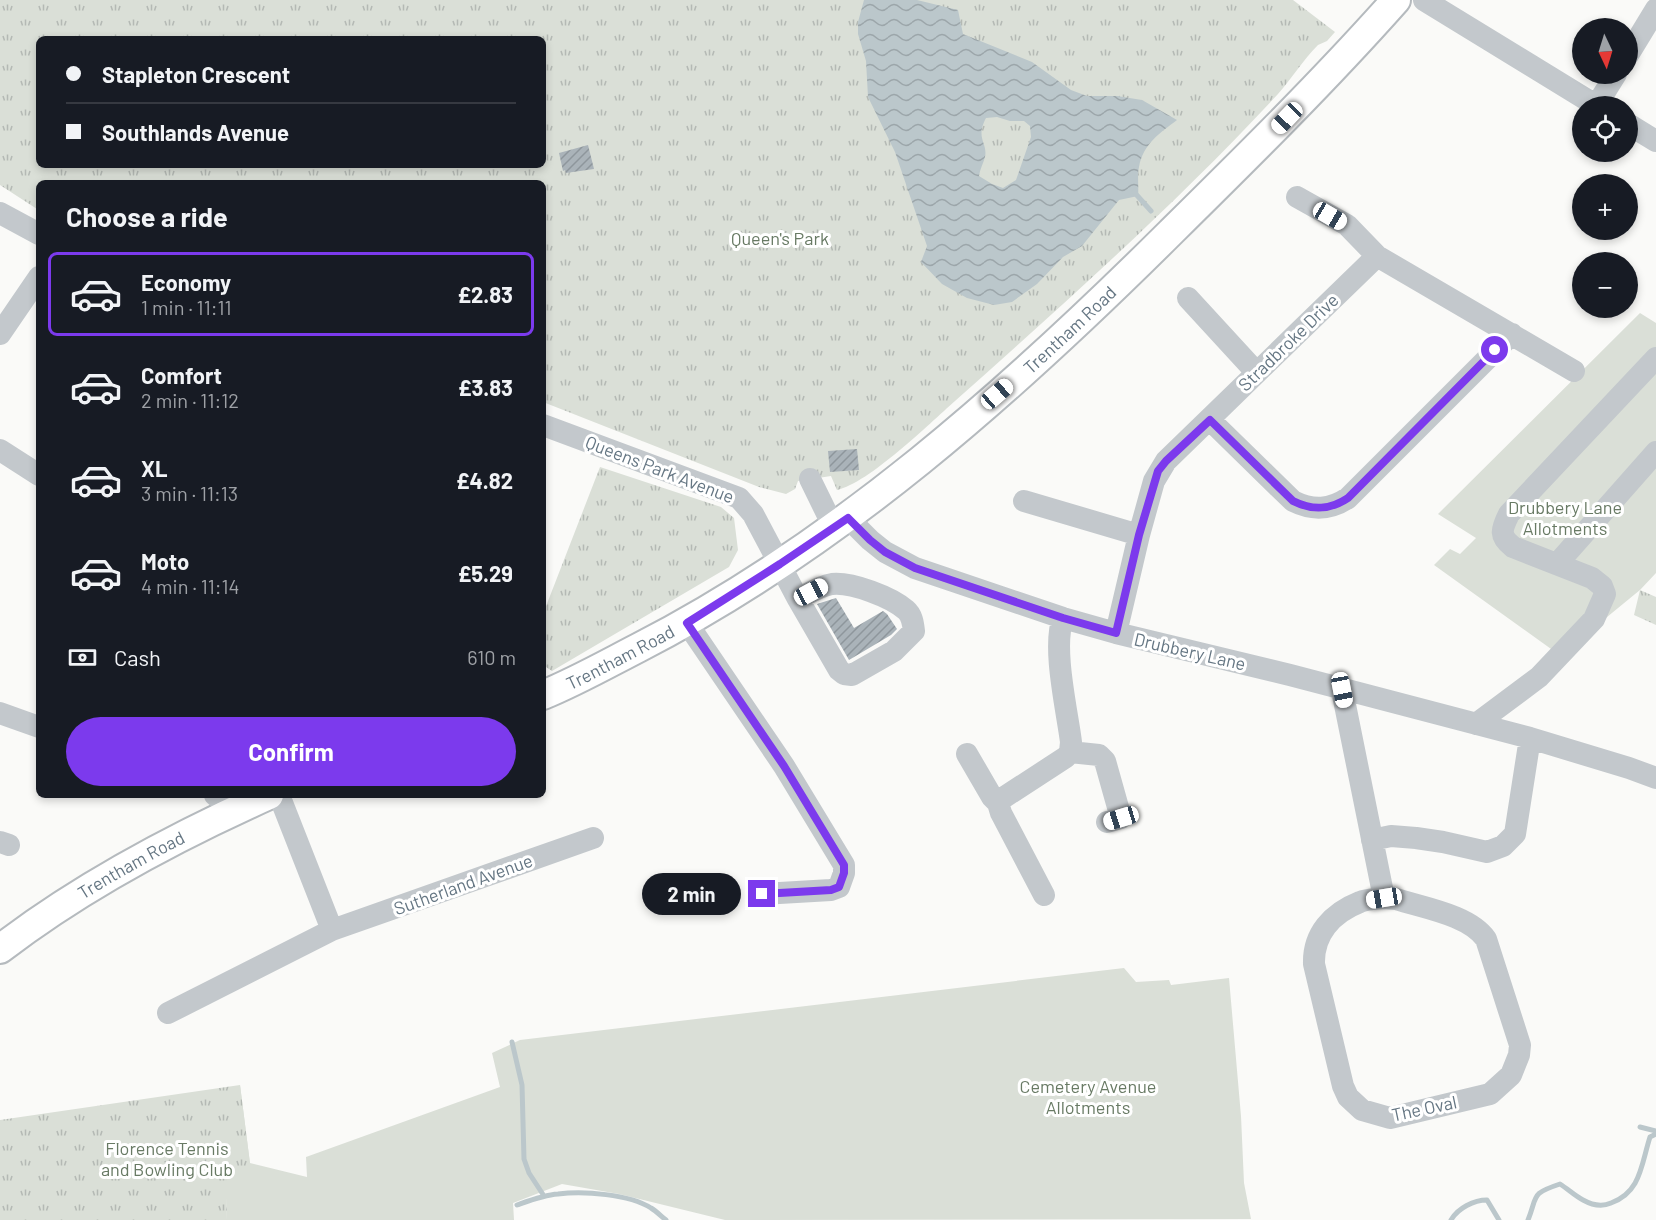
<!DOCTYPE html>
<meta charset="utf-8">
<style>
:root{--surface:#171b24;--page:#242831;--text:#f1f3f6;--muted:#9ea1a6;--line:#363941;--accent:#7c3aed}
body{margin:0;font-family:Barlow,sans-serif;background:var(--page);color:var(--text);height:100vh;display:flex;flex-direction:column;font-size:22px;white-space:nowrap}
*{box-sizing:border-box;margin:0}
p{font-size:20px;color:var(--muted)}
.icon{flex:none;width:33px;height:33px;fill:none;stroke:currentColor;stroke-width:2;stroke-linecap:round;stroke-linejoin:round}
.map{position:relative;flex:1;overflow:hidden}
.drawer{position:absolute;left:36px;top:180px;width:510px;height:618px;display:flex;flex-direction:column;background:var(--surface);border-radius:9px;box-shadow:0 3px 9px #0003}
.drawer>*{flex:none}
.hud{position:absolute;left:36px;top:36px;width:510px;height:132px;border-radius:9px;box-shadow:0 3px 9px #0003;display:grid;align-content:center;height:132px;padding:0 30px;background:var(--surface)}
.needle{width:39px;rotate:176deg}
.tools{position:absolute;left:1572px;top:18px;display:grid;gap:12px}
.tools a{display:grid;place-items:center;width:66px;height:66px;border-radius:50%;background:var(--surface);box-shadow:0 3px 9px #0003;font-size:30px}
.end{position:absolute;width:27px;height:27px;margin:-14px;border:8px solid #7c3aed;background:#fff;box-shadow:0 0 0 3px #fff}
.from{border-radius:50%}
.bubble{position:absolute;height:42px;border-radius:21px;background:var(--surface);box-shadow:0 3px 9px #0003;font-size:20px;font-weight:700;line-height:42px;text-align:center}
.car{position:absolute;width:18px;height:36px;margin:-18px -9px;border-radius:8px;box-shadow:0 0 4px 2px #0007;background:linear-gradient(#fff 24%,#345 0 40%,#fff 0 76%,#345 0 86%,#fff 0)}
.hud b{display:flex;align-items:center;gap:21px;height:57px;font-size:22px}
.hud b+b{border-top:2px solid var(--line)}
.hud i{width:15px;height:15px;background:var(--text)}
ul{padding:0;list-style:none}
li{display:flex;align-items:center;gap:18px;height:84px;margin:0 12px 9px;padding:0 18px;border:3px solid transparent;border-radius:9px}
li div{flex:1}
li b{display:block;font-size:22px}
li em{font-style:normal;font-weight:700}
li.selected{border-color:var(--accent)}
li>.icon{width:54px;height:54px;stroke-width:1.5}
h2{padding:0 30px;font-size:27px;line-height:72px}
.pay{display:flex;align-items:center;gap:15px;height:66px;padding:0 30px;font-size:22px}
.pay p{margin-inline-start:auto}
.primary-button{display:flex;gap:12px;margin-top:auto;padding:12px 30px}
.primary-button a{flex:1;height:69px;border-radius:36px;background:var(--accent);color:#fff;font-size:24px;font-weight:700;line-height:69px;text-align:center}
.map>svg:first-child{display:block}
.green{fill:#dadfd7}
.park{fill:url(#park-tufts);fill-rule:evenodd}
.water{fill:url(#water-waves);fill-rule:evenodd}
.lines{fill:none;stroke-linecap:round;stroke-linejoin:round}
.stream{stroke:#bbc7cb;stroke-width:5}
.building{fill:url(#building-hatch)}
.major-casing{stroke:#b5babe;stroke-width:32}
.minor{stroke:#c3c8cc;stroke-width:22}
.major{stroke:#fff;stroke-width:28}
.route{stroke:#7c3aed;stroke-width:8}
.labels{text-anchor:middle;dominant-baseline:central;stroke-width:6;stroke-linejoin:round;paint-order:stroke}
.park-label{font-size:18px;fill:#687a64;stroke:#fff}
.street-label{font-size:18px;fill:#657683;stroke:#fff}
</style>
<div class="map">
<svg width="1656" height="1220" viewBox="0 0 1656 1220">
<defs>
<pattern id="park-tufts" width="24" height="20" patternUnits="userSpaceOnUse" patternTransform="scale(1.5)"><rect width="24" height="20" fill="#dadfd7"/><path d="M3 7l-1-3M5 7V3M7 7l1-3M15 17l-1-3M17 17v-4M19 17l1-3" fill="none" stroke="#b4b9b4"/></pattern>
<pattern id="water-waves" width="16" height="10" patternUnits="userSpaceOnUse" patternTransform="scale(1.5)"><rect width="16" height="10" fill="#bbc7cb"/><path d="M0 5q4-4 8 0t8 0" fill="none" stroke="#9ca6aa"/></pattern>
<pattern id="building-hatch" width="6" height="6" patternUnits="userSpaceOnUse" patternTransform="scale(1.5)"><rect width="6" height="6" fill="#aab3b9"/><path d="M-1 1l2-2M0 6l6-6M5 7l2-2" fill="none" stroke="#8e969c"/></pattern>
</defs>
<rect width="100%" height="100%" fill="#fafaf8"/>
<path class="green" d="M1640 313 1656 323V573L1640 590 1590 631 1565 659 1434 565 1450 549 1460 554 1476 538 1438 514Z
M1124 968 1136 982 1169 980 1171 985 1229 978 1241 1116 1244 1183 1251 1219 725 1220 619 1194 562 1184 513 1203 514 1220H227L225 1176 240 1085 250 1163 307 1177 306 1157 500 1087 492 1053 520 1040Z"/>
<path class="park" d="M0 0H1293L1335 32 1327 41 1318 45C1303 60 1292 78 1278 94 1177 203 1066 302 955 401 929 424 869 483 837 490L831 476 798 481 795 489 786 494 759 487 543 402V183H39V210L37 209 0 185ZM39 39H543V165H39Z
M600 467 721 507 734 518 738 550 729 567 552 671 543 665V614Z
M1640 590 1656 597V625L1634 615Z
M240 1085 251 1172 226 1176 227 1220H0V1120Z"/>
<path class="water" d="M864 0H917L958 10 963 34 1032 62 1071 90 1087 96H1117L1142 100 1177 120C1160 133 1143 144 1139 167 1137 176 1139 186 1138 196L1119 200 1082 246 1063 257 1037 284 1012 302 994 305 967 298 942 284 921 262 927 246 895 152 868 97 866 61 858 34V22ZM997 117 1010 121H1024L1030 126 1031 137 1016 180 1003 188 992 184 979 176C980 169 983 164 985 157 988 142 975 139 986 118Z"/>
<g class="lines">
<path class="stream" d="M1134 192 1151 211
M512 1042 522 1085 524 1159 529 1173 544 1196
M1640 1127 1656 1131
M517 1205C531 1200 544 1195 558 1194 584 1191 629 1194 651 1208 656 1211 661 1216 666 1220
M1451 1220C1458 1208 1474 1200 1487 1200L1499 1220
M1528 1220C1538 1195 1530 1194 1560 1184 1568 1189 1575 1196 1583 1200 1592 1205 1602 1207 1611 1203 1641 1192 1641 1165 1650 1137L1656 1134"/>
</g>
<path class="building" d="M588 145 594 169 566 173 565 170 563 171 559 153Z
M857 449 859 470 830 472 828 451Z
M836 598 854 628 883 611 887 614 897 629 891 635 849 660 817 604Z"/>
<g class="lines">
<defs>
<g id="major">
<path id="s1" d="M543 695C575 682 607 664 638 648 840 544 1011 391 1171 232 1248 156 1324 81 1396 0"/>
<path id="s2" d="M0 949C82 886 175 837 269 795"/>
</g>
</defs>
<use href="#major" class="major-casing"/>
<path class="minor" d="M1424 0 1597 106
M1628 55 1656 9
M1596 106 1616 74
M1628 124 1656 141
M1297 197 1347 225 1377 256
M0 213 39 234
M1188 298 1256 372
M0 334 39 277
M1210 420 1293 501C1313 511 1330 510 1348 498L1512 334
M543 425 739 498 753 514 798 599 839 670 844 674 852 675 894 651 914 631C913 623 912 615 906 610 891 597 852 582 832 584 820 586 809 593 798 599
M0 450 39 475
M810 479 834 528
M1024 501 1139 535
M848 518 870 540 885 552 915 568 1063 618 1116 633 1290 675 1530 738 1629 768 1656 778
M1557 564 1656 452
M687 623 784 766 844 865V873L839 887 831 890 762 894
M1116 633 1139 535 1154 481 1166 461 1377 256 1574 371
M1342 690 1384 898
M0 713 39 727
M1476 724 1539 677 1594 619 1605 594 1602 586 1592 578 1513 547C1499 536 1501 530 1509 514L1656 358
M1070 752 1099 755 1105 761 1121 818 1107 822
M967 754 992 797 998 803
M215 795 233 811
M279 795 332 930
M1372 840 1391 836 1416 838 1443 842 1487 852 1503 846 1515 834 1530 738
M0 842 9 845
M1044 895 1001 813 998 803 1003 798 1066 757 1070 752 1071 742C1067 710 1052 647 1063 618
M1384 898 1396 899C1424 908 1469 915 1486 939L1520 1045 1519 1055 1511 1075 1490 1094 1390 1118 1362 1110 1348 1097 1343 1086 1314 964C1313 934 1332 913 1360 902 1367 899 1376 899 1384 898Z
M168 1013 332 930 593 838"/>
<use href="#major" class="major"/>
</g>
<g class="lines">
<path class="route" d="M762 894 831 890 839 887 844 873V865L784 766 687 623 780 564 848 518 870 540 885 552 915 568 1063 618 1116 633 1139 535 1158 471 1166 461 1210 420 1293 501C1313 511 1330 510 1348 498L1495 350"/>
</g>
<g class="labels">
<g class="park-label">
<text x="780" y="238">Queen's Park</text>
<text x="1565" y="507">Drubbery Lane<tspan x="1565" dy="21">Allotments</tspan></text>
<text x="1088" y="1086">Cemetery Avenue<tspan x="1088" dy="21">Allotments</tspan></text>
<text x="167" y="1148">Florence Tennis<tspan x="167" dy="21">and Bowling Club</tspan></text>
</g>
<g class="street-label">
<text stroke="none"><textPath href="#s1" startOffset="644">Trentham Road</textPath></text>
<text transform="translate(1288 342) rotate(-44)">Stradbroke Drive</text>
<text transform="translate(660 469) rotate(21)">Queens Park Avenue</text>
<text transform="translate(1190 651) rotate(13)">Drubbery Lane</text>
<text stroke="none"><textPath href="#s1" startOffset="86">Trentham Road</textPath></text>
<text stroke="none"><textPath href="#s2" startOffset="156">Trentham Road</textPath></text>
<text transform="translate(463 884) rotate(-20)">Sutherland Avenue</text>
<text transform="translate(1424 1108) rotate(-12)">The Oval</text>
</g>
</g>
</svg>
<div class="tools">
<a><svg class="needle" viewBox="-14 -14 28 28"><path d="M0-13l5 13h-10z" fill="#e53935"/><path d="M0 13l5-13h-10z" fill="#9ea1a6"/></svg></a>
<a><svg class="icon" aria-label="locate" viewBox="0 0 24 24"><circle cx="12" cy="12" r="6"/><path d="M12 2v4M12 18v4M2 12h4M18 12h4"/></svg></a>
<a>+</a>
<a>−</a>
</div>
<i class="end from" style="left:1495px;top:350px"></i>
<i class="end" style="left:762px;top:894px"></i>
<div class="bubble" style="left:642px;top:873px;width:99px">2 min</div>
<i class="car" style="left:1287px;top:118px;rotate:224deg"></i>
<i class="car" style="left:1330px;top:216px;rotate:120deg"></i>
<i class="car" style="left:997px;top:394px;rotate:49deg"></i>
<i class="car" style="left:811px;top:592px;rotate:62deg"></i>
<i class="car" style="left:1342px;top:690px;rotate:169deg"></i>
<i class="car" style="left:1121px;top:818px;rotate:253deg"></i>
<i class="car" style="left:1384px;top:898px;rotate:261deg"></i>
<div class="hud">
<b><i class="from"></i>Stapleton Crescent</b>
<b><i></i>Southlands Avenue</b>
</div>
<section class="drawer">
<h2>Choose a ride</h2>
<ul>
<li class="selected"><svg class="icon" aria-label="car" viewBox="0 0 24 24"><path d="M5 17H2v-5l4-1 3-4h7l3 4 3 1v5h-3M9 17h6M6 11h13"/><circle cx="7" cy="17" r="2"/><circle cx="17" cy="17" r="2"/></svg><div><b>Economy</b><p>1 min · 11:11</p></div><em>£2.83</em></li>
<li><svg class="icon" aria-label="car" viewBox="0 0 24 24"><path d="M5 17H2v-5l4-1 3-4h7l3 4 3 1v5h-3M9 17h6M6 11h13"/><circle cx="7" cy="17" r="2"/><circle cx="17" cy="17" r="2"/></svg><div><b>Comfort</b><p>2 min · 11:12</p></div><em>£3.83</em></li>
<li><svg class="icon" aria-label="car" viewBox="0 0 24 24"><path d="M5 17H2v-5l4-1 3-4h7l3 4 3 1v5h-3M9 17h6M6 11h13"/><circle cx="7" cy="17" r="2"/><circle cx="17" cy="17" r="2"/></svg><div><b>XL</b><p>3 min · 11:13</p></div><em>£4.82</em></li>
<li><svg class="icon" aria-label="car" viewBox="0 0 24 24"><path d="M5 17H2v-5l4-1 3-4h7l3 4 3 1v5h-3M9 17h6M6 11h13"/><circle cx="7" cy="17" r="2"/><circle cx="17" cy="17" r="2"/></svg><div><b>Moto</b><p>4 min · 11:14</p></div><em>£5.29</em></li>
</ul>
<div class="pay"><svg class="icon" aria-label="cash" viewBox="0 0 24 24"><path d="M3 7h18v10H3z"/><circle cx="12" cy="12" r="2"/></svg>Cash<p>610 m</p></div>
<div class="primary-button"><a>Confirm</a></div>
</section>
</div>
